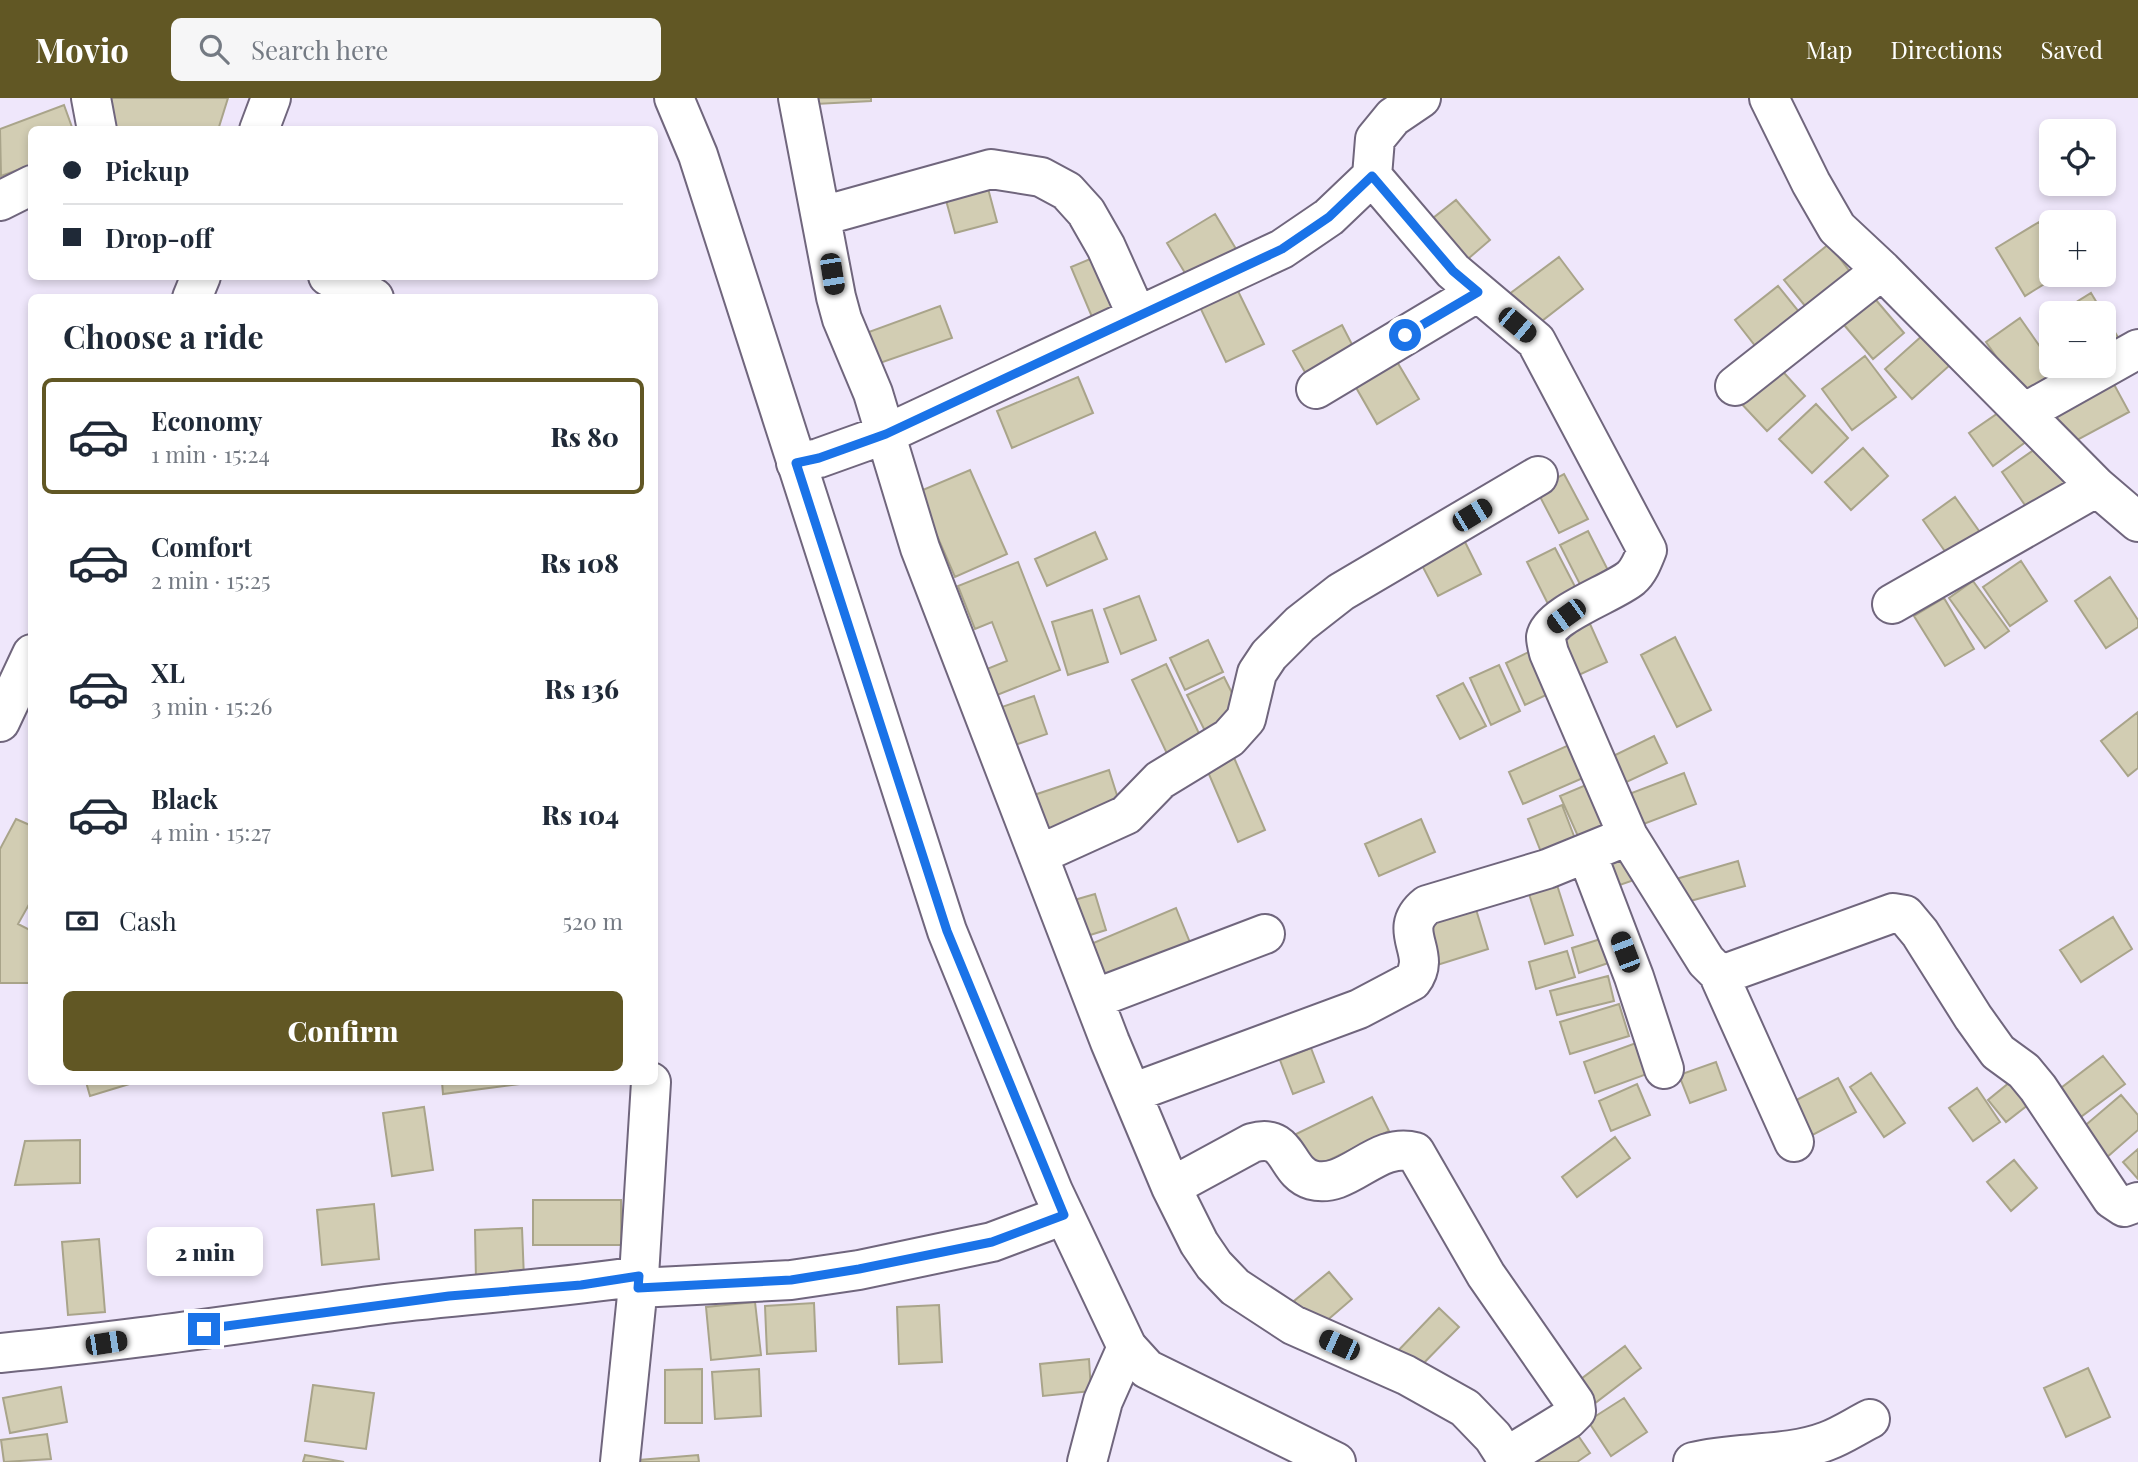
<!DOCTYPE html>
<meta charset="utf-8">
<style>
:root{--surface:#fff;--page:#f6f6f7;--text:#1f2937;--muted:#747a83;--line:#e0e1e3;--accent:#615724}
body{margin:0;font-family:"Playfair Display",serif;background:var(--page);color:var(--text);height:100vh;display:flex;flex-direction:column;font-size:26px;white-space:nowrap}
*{box-sizing:border-box;margin:0}
p{font-size:23px;color:var(--muted)}
.icon{flex:none;width:38px;height:38px;fill:none;stroke:currentColor;stroke-width:2;stroke-linecap:round;stroke-linejoin:round}
.map{position:relative;flex:1;overflow:hidden}
.side{position:absolute;left:28px;top:196px;width:630px;height:791px;display:flex;flex-direction:column;background:var(--surface);border-radius:10px;box-shadow:0 4px 10px #0003}
.side>*{flex:none}
.top-card{position:absolute;left:28px;top:28px;width:630px;height:154px;border-radius:10px;box-shadow:0 4px 10px #0003;display:grid;align-content:center;height:154px;padding:0 35px;background:var(--surface)}
.controls{position:absolute;left:2039px;top:21px;display:grid;gap:14px}
.controls a{display:grid;place-items:center;width:77px;height:77px;border-radius:10px;background:var(--surface);box-shadow:0 4px 10px #0003;font-size:35px}
.end{position:absolute;width:32px;height:32px;margin:-16px;border:9px solid #1a73e8;background:#fff;box-shadow:0 0 0 4px #fff}
.from{border-radius:50%}
.bubble{position:absolute;height:49px;border-radius:10px;background:var(--surface);box-shadow:0 4px 10px #0003;font-size:23px;font-weight:800;line-height:49px;text-align:center}
.car{position:absolute;width:21px;height:42px;margin:-21px -10px;border-radius:9px;box-shadow:0 0 5px 2px #0007;background:linear-gradient(#222 24%,#8ab4d8 0 40%,#222 0 76%,#8ab4d8 0 86%,#222 0)}
.top-card b{display:flex;align-items:center;gap:24px;height:66px;font-size:26px}
.top-card b+b{border-top:2px solid var(--line)}
.top-card i{width:18px;height:18px;background:var(--text)}
ul{padding:0;list-style:none}
li{display:flex;align-items:center;gap:21px;height:116px;margin:0 14px 10px;padding:0 21px;border:4px solid transparent;border-radius:10px}
li div{flex:1}
li b{display:block;font-size:26px}
li em{font-style:normal;font-weight:800}
li.selected{border-color:var(--accent)}
li>.icon{width:63px;height:63px;stroke-width:1.5}
h2{padding:0 35px;font-size:32px;line-height:84px}
.pay{display:flex;align-items:center;gap:18px;height:77px;padding:0 35px;font-size:26px}
.pay p{margin-inline-start:auto}
.primary-button{display:flex;gap:14px;margin-top:auto;padding:14px 35px}
.primary-button a{flex:1;height:80px;border-radius:10px;background:var(--accent);color:#fff;font-size:28px;font-weight:800;line-height:80px;text-align:center}
header{display:flex;align-items:center;gap:42px;box-sizing:border-box;height:98px;padding:0 35px;background:var(--accent);color:#fff}
header strong{font-size:33px}
nav{display:flex;gap:38px;margin-inline-start:auto;font-size:24px}
.search{width:490px;height:63px;background:var(--page);display:flex;align-items:center;gap:18px;box-sizing:border-box;padding:0 24px;border-radius:10px;color:var(--muted);font-size:26px}
.map>svg:first-child{display:block}
.building{fill:#d2cdb3;stroke:#a9a48a;stroke-width:2}
.lines{fill:none;stroke-linecap:round;stroke-linejoin:round}
.minor-casing{stroke:#70667d;stroke-width:42}
.major-casing{stroke:#70667d;stroke-width:42}
.minor{stroke:#fff;stroke-width:38}
.major{stroke:#fff;stroke-width:38}
.route{stroke:#1a73e8;stroke-width:9}
</style>
<header>
<strong>Movio</strong>
<div class="search"><svg class="icon" aria-label="search" viewBox="0 0 24 24"><circle cx="10" cy="10" r="6"/><path d="M15 15l6 6"/></svg>Search here</div>
<nav><a>Map</a><a>Directions</a><a>Saved</a></nav>
</header>
<div class="map">
<svg width="2138" height="1364" viewBox="0 0 2138 1364">
<rect width="100%" height="100%" fill="#efe7fb"/>
<path class="building" d="M103 0H228L218 32H113Z
M816 0H871V3L816 6Z
M64 7 73 32H32V67L1 78 0 31Z
M986 83 997 124 955 135 944 95Z
M1456 102 1490 142 1462 166 1428 124Z
M1215 116 1239 156 1191 185 1167 145Z
M2039 124 2051 144V177H2059L2025 198 1996 150Z
M1829 146 1854 179 1810 214 1784 182Z
M1107 154 1131 212 1095 226 1071 169Z
M1559 159 1583 191 1529 233 1504 200Z
M1778 188 1804 220 1760 254 1735 222Z
M1236 189 1264 246 1226 264 1199 207Z
M1870 195 1904 235 1873 261 1839 221Z
M2091 195 2103 215H2064L2062 213Z
M940 208 952 240 877 266 866 235Z
M2104 216 2125 251 2104 265Z
M2020 220 2057 273 2023 297 1986 244Z
M1342 227 1359 260 1311 285 1293 253Z
M1923 237 1950 267 1912 301 1885 271Z
M1865 258 1896 299 1852 332 1822 291Z
M1396 262 1419 301 1377 326 1354 286Z
M1776 266 1805 298 1767 333 1738 302Z
M1078 279 1093 315 1012 350 997 313Z
M2110 279 2129 314 2068 347 2050 312Z
M1816 306 1848 340 1812 375 1779 341Z
M2004 311 2027 343 1993 368 1969 335Z
M2045 344 2079 393 2036 423 2002 374Z
M1863 350 1888 378 1851 412 1825 384Z
M970 372 1007 456 955 479 918 394Z
M1564 376 1588 421 1559 435 1536 391Z
M1955 399 1984 440 1951 462 1923 422Z
M1458 430 1481 476 1438 498 1414 452Z
M1588 433 1616 488 1588 502 1560 447Z
M1095 434 1107 461 1047 488 1035 461Z
M1555 450 1583 504 1554 518 1527 464Z
M2021 463 2047 503 2010 528 1983 489Z
M1018 464 1060 572 982 603 972 577 1007 563 992 524 975 531 958 488Z
M2110 479 2138 522V529L2106 550 2075 503Z
M1973 483 2009 533 1985 550 1949 500Z
M1139 498 1156 542 1121 556 1104 511Z
M1944 500 1974 551 1945 568 1914 518Z
M1092 512 1108 564 1068 577 1052 524Z
M1590 526 1607 564 1568 582 1551 543Z
M1675 539 1711 612 1677 629 1641 557Z
M1208 542 1223 574 1185 592 1170 560Z
M1541 548 1561 590 1525 607 1506 565Z
M1166 566 1205 648 1171 664 1132 582Z
M1499 567 1520 613 1491 627 1470 580Z
M1224 579 1245 621 1208 639 1187 597Z
M1463 585 1486 628 1460 641 1437 598Z
M1034 598 1047 636 1006 650 993 612Z
M2138 614V670L2128 678 2101 643Z
M1654 638 1667 665 1618 688 1605 662Z
M1569 647 1583 680 1523 706 1509 674Z
M1232 655 1265 732 1238 744 1205 667Z
M1109 672 1122 713 1039 741 1025 700Z
M1684 675 1696 706 1641 727 1629 696Z
M1593 684 1618 739 1585 754 1560 698Z
M1562 707 1579 751 1545 764 1528 721Z
M16 721 32 728V801L18 826 32 833V885H0V751Z
M1421 721 1435 754 1379 778 1365 746Z
M1634 755 1643 779 1608 791 1600 767Z
M1738 763 1745 788 1683 805 1676 781Z
M1557 787 1573 837 1545 846 1529 796Z
M1095 796 1106 832 1068 844 1057 807Z
M1475 808 1488 851 1434 868 1421 824Z
M1176 810 1195 857 1110 893 1091 846Z
M2113 819 2132 851 2081 884 2060 852Z
M1610 838 1617 862 1579 875 1572 850Z
M1567 853 1575 879 1536 891 1529 864Z
M1608 878 1614 903 1557 917 1550 893Z
M1619 906 1629 938 1570 956 1560 924Z
M1636 945 1647 976 1595 995 1584 964Z
M1311 950 1324 984 1293 996 1280 962Z
M2103 958 2125 986 2074 1024 2053 996Z
M1716 964 1726 992 1690 1005 1679 977Z
M1871 975 1905 1025 1884 1039 1850 989Z
M1838 980 1856 1014 1805 1041 1787 1007Z
M2015 980 2033 1003 2006 1024 1988 1002Z
M86 984H136L90 998Z
M442 984H536L443 996Z
M1637 986 1650 1017 1611 1033 1599 1003Z
M1977 990 2000 1024 1973 1043 1949 1010Z
M2121 997 2138 1017V1032L2106 1060 2081 1031Z
M1372 999 1389 1033 1307 1073 1290 1039Z
M424 1009 433 1072 392 1078 383 1015Z
M1615 1039 1630 1060 1577 1099 1562 1079Z
M80 1042V1085L15 1087 25 1043Z
M2138 1051V1081L2123 1064Z
M2014 1062 2037 1090 2011 1113 1987 1084Z
M533 1102H621V1147H533Z
M374 1106 379 1161 322 1167 317 1112Z
M522 1130 524 1181 476 1182 475 1132Z
M99 1141 105 1214 68 1217 62 1144Z
M1329 1174 1352 1201 1317 1231 1294 1203Z
M755 1204 761 1257 711 1262 706 1209Z
M814 1205 816 1253 767 1256 765 1208Z
M939 1207 942 1264 899 1266 897 1209Z
M1439 1210 1459 1229 1414 1275 1394 1257Z
M1625 1248 1641 1270 1590 1309 1573 1287Z
M1089 1261 1091 1293 1043 1298 1040 1266Z
M2088 1270 2110 1319 2066 1339 2044 1290Z
M702 1271V1325H665V1272Z
M759 1271 761 1318 715 1321 712 1274Z
M313 1287 374 1295 366 1351 305 1343Z
M61 1289 67 1324 10 1335 3 1300Z
M1624 1300 1647 1334 1611 1358 1588 1323Z
M1575 1333 1590 1355 1577 1364H1530Z
M47 1336 51 1361 4 1364 1 1342Z
M305 1357 344 1364H303Z
M698 1357 699 1364H639V1362Z"/>
<g class="lines">
<defs>
<path id="minor" d="M91 0 97 32
M798 0 836 199 842 221 873 295 920 450 1110 944 1171 1089 1199 1145 1214 1167 1235 1189 1293 1227 1406 1277 1465 1310 1493 1339 1509 1364
M1769 0 1811 85 1837 130 1882 172 2097 389 2138 424
M1372 78 1453 173 1536 243 1647 452C1643 462 1639 473 1631 480 1613 495 1550 516 1546 539 1546 544 1548 551 1549 555L1628 738 1706 863 1718 875H1727L1893 815 1905 817 1920 835 1973 919 1998 954 2024 973 2038 990 2112 1101 2124 1109 2138 1104
M0 103 32 87
M822 118 991 71 1041 79 1067 93 1086 114 1106 149 1137 218
M328 178 374 200
M1735 288 1882 172
M1316 291 1478 194
M2024 315 2138 251
M796 365 819 360 886 336 1282 151 1329 119 1372 78 1375 41 1393 19 1421 0
M1892 506 2097 389
M1587 756 1634 879 1664 971
M1038 757 1126 717 1160 682 1229 640 1246 621 1257 575 1269 557 1300 526 1341 494 1538 378
M1718 875 1794 1044
M1094 901 1265 836
M1132 995 1359 911 1412 883C1434 855 1394 833 1427 807L1547 771 1628 738
M1171 1089 1252 1045C1291 1034 1284 1074 1312 1082 1348 1092 1376 1043 1415 1054L1486 1177 1575 1305 1576 1313 1568 1321 1506 1359
M638 1190 791 1182 859 1172 992 1144 1064 1117
M0 1255C129 1243 257 1223 385 1206 469 1196 554 1191 639 1178
M620 1364 639 1178 651 984
M1087 1364 1103 1303 1127 1249
M1693 1364C1736 1353 1785 1359 1827 1343 1841 1338 1856 1328 1870 1321"/>
<path id="major" d="M674 0 698 57 947 833 1053 1093 1127 1249 1147 1271 1336 1364
M259 32 271 0
M192 200 201 178
M0 624 32 556"/>
</defs>
<use href="#minor" class="minor-casing"/>
<use href="#major" class="major-casing"/>
<use href="#minor" class="minor"/>
<use href="#major" class="major"/>
</g>
<g class="lines">
<path class="route" d="M204 1231 449 1198 581 1187 639 1178 638 1190 791 1182 859 1171 992 1144 1064 1117 947 833 796 365 819 360 886 336 1282 151 1329 119 1372 78 1453 173 1478 194 1405 237"/>
</g>
</svg>
<div class="controls">
<a><svg class="icon" aria-label="locate" viewBox="0 0 24 24"><circle cx="12" cy="12" r="6"/><path d="M12 2v4M12 18v4M2 12h4M18 12h4"/></svg></a>
<a>+</a>
<a>−</a>
</div>
<i class="end from" style="left:1405px;top:237px"></i>
<i class="end" style="left:204px;top:1231px"></i>
<div class="bubble" style="left:147px;top:1129px;width:116px">2 min</div>
<i class="car" style="left:832px;top:176px;rotate:171deg"></i>
<i class="car" style="left:1517px;top:227px;rotate:130deg"></i>
<i class="car" style="left:1472px;top:417px;rotate:59deg"></i>
<i class="car" style="left:1566px;top:518px;rotate:234deg"></i>
<i class="car" style="left:1625px;top:854px;rotate:339deg"></i>
<i class="car" style="left:106px;top:1245px;rotate:81deg"></i>
<i class="car" style="left:1339px;top:1247px;rotate:294deg"></i>
<div class="top-card">
<b><i class="from"></i>Pickup</b>
<b><i></i>Drop-off</b>
</div>
<section class="side">
<h2>Choose a ride</h2>
<ul>
<li class="selected"><svg class="icon" aria-label="car" viewBox="0 0 24 24"><path d="M5 17H2v-5l4-1 3-4h7l3 4 3 1v5h-3M9 17h6M6 11h13"/><circle cx="7" cy="17" r="2"/><circle cx="17" cy="17" r="2"/></svg><div><b>Economy</b><p>1 min · 15:24</p></div><em>Rs 80</em></li>
<li><svg class="icon" aria-label="car" viewBox="0 0 24 24"><path d="M5 17H2v-5l4-1 3-4h7l3 4 3 1v5h-3M9 17h6M6 11h13"/><circle cx="7" cy="17" r="2"/><circle cx="17" cy="17" r="2"/></svg><div><b>Comfort</b><p>2 min · 15:25</p></div><em>Rs 108</em></li>
<li><svg class="icon" aria-label="car" viewBox="0 0 24 24"><path d="M5 17H2v-5l4-1 3-4h7l3 4 3 1v5h-3M9 17h6M6 11h13"/><circle cx="7" cy="17" r="2"/><circle cx="17" cy="17" r="2"/></svg><div><b>XL</b><p>3 min · 15:26</p></div><em>Rs 136</em></li>
<li><svg class="icon" aria-label="car" viewBox="0 0 24 24"><path d="M5 17H2v-5l4-1 3-4h7l3 4 3 1v5h-3M9 17h6M6 11h13"/><circle cx="7" cy="17" r="2"/><circle cx="17" cy="17" r="2"/></svg><div><b>Black</b><p>4 min · 15:27</p></div><em>Rs 104</em></li>
</ul>
<div class="pay"><svg class="icon" aria-label="cash" viewBox="0 0 24 24"><path d="M3 7h18v10H3z"/><circle cx="12" cy="12" r="2"/></svg>Cash<p>520 m</p></div>
<div class="primary-button"><a>Confirm</a></div>
</section>
</div>
